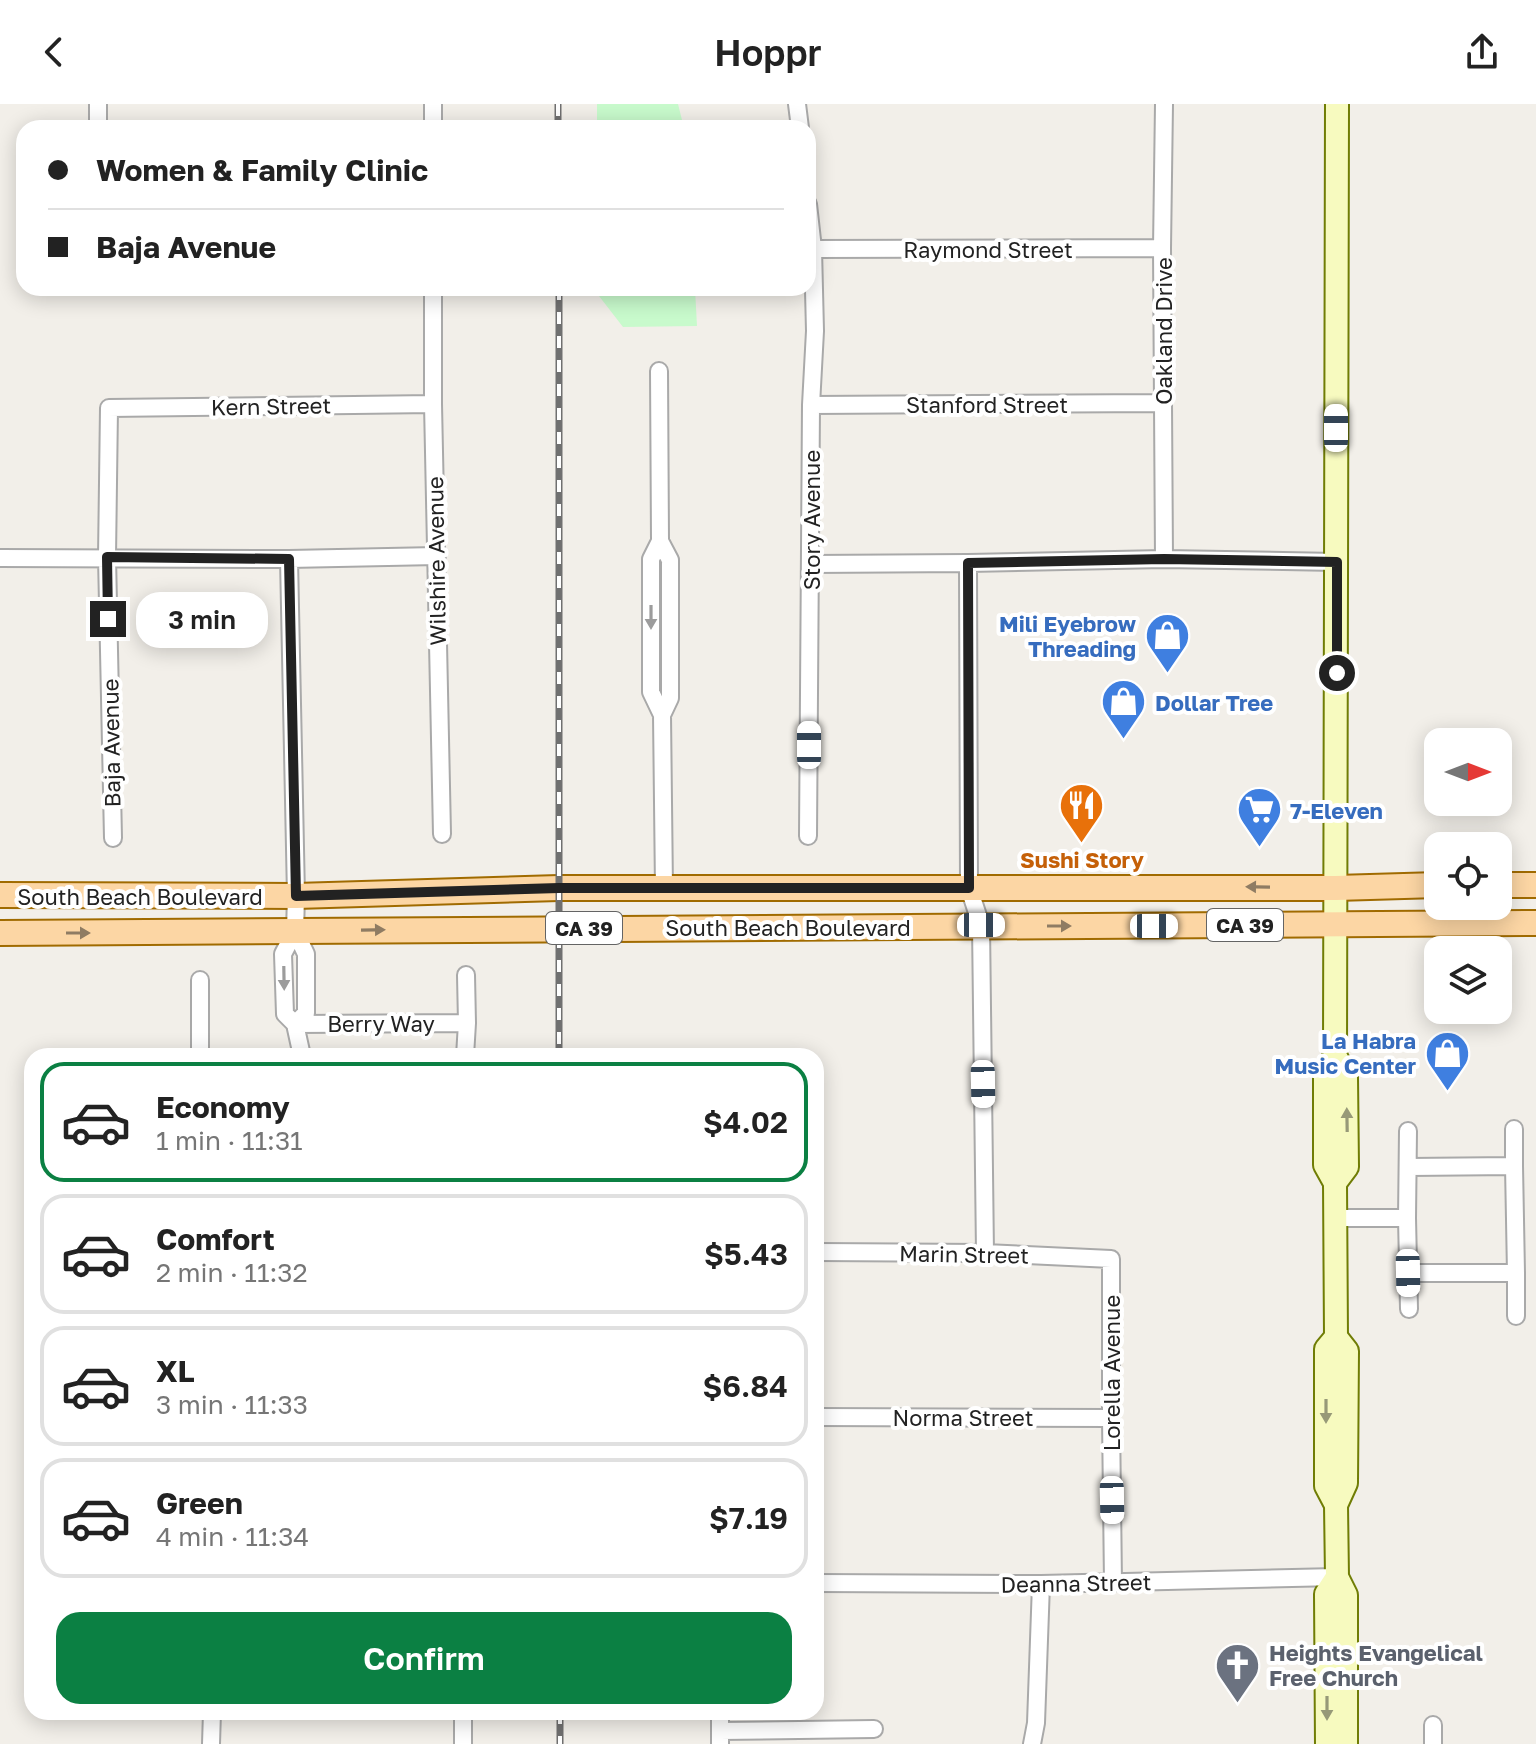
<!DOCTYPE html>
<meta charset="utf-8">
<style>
:root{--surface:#fff;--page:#f6f6f6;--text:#222;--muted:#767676;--line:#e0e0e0;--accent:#0b8043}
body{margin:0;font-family:"Golos Text",sans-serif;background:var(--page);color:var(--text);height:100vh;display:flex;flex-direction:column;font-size:30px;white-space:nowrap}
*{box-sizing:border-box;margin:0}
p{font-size:26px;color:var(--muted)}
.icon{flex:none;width:44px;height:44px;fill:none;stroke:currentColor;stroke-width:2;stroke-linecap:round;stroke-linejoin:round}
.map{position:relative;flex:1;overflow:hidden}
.sheet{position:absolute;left:24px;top:944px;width:800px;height:672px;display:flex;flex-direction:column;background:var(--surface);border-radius:24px;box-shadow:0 4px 20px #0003}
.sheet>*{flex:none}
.top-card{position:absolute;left:16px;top:16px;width:800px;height:176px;border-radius:24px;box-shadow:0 4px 20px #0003;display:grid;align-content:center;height:176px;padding:0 32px;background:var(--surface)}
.needle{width:52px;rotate:90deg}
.controls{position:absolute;left:1424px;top:624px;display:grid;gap:16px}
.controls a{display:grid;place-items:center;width:88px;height:88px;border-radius:16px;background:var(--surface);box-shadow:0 4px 20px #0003;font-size:40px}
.end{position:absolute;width:36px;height:36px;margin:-18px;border:10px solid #222;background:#fff;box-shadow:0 0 0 4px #fff}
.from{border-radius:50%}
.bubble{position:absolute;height:56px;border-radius:24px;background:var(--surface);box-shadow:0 4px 20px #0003;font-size:26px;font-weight:600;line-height:56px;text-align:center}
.car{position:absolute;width:24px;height:48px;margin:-24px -12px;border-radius:10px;box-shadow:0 0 6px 2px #0007;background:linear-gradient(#fff 24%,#345 0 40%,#fff 0 76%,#345 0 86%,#fff 0)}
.top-card b{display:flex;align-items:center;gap:28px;height:76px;font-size:30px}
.top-card b+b{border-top:2px solid var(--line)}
.top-card i{width:20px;height:20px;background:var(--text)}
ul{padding:14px 0 0;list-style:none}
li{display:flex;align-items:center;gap:24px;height:120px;margin:0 16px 12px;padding:0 16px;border:4px solid var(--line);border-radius:24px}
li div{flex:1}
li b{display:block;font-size:30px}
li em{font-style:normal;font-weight:600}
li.on{border-color:var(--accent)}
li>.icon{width:72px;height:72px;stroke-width:1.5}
.button{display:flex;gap:16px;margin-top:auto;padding:16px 32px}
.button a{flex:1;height:92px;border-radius:24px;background:var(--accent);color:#fff;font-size:32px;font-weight:600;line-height:92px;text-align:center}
header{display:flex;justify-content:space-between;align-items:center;height:104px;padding:0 32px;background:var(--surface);font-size:36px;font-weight:600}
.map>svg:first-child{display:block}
.park{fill:#c8facc}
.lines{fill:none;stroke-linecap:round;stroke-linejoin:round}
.minor-casing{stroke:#a9a9a9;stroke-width:20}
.secondary-casing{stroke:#707d05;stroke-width:26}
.primary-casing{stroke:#a06b00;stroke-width:28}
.minor{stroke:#fff;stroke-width:16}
.secondary{stroke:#f7fabf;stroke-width:22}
.primary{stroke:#fcd6a4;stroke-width:24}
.rail-casing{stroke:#707070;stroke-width:7}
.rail{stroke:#fff;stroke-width:4;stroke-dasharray:12;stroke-linecap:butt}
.oneway{fill:#9c9c9c}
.oneway2{fill:#8f7c63}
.oneway3{fill:#979978}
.route{stroke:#222;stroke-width:10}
.labels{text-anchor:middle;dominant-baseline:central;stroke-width:8;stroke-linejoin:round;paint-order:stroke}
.shield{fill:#fff;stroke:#646464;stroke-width:2}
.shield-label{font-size:20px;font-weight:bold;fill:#222}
.street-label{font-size:22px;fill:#222;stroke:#fff}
.shop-label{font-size:22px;font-weight:bold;fill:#366cbe;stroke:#fff;text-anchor:end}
.food-label{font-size:22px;font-weight:bold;fill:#c56008;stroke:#fff}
.worship-label{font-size:22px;font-weight:bold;fill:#5b616d;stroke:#fff;text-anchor:start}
</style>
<header><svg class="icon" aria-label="back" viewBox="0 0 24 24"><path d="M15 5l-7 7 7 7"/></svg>Hoppr<svg class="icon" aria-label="share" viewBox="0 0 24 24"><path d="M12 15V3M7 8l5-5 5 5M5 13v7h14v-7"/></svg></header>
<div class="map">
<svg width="1536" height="1640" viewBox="0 0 1536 1640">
<rect width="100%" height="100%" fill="#f2efe9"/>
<path class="park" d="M597 0H678L684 24H597Z
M599 184H695L697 222 623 223 599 192Z"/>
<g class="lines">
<defs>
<path id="minor" d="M433 0V24
M797 0 800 24
M98 24V0
M808 100 813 145 815 227 811 301 808 732
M813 145 1162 144
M433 184V300L442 730
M659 267 660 437 670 456V594L662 611
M811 301 1163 299
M660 437 651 455V588L662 611 664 785
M0 454 289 455 437 452
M289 455 296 792 295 827 283 850 285 910 295 920 302 952
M1164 455 1162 144 1164 0
M968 459 969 784 981 821 985 1149
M810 460 968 459 1164 455 1337 458
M113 734 107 453 109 304 433 300
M200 876V952
M295 920 467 919
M295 920 306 909V850L295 827
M465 952 467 919 466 871
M1514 1062V1025
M1335 1114H1407L1409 1205
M1407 1114 1408 1027
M816 1148 985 1149 1111 1155V1314L1113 1479
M1408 1169H1516L1514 1062 1409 1063
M1516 1169V1212
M816 1313 1111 1314
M816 1479 1041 1480 1337 1473
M720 1608V1640
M1433 1621V1640
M720 1627 874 1625
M211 1640 212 1608
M463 1640V1608
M1032 1640 1036 1619 1041 1480"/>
<path id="secondary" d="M1337 0 1335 951 1325 971V1061L1335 1079 1336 1233 1347 1247 1346 1379 1336 1401 1337 1473 1346 1491V1640
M1335 1079 1347 1063 1346 973 1335 951
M1336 1401 1326 1382V1245L1336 1233
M1327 1640 1326 1490 1337 1473"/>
<path id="primary" d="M1498 781H1536
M0 791 296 792 559 784H1336L1438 781
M0 829 1536 819"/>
</defs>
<use href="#minor" class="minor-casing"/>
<use href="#secondary" class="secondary-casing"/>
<use href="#primary" class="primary-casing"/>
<use href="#minor" class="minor"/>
<use href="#secondary" class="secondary"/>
<use href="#primary" class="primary"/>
<defs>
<path id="rail" d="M558 0V24
M559 184V952
M560 1608V1640"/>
</defs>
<use href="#rail" class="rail-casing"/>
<use href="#rail" class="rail"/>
</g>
<defs><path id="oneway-solid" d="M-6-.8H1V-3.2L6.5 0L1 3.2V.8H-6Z" transform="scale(2)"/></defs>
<g class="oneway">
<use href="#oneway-solid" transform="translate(651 513) rotate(90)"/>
<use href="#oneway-solid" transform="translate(284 874) rotate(89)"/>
</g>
<g class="oneway2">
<use href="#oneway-solid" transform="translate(1258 783) rotate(-179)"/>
<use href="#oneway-solid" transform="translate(1059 822)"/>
<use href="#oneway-solid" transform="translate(373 826) rotate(-1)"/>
<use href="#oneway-solid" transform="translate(78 829)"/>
</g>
<g class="oneway3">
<use href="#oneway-solid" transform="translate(1347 1016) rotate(-91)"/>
<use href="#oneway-solid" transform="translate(1326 1307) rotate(90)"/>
<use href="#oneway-solid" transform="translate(1327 1604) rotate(90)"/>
</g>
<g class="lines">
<path class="route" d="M108 515 107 453 289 455 296 792 559 784H969L968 459 1164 455 1337 458V569"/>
</g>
<defs>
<symbol id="shop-pin" viewBox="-11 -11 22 30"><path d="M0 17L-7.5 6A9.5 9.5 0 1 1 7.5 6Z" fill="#3f7fe0" stroke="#fff"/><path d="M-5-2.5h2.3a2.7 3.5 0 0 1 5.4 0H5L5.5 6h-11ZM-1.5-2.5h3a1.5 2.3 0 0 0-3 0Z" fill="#fff"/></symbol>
<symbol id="restaurant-pin" viewBox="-11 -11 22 30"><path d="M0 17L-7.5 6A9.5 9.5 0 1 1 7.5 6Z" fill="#e8710a" stroke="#fff"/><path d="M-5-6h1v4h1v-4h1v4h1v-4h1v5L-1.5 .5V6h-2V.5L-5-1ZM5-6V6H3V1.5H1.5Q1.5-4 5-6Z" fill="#fff"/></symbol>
<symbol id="supermarket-pin" viewBox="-11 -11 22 30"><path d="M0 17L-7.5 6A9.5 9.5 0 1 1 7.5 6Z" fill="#3f7fe0" stroke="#fff"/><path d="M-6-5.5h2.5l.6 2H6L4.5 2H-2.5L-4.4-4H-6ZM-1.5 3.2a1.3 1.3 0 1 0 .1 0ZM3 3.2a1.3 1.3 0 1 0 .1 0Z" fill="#fff"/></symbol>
<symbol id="church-pin" viewBox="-11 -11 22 30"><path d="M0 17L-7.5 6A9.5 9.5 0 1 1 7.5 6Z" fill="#6b7280" stroke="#fff"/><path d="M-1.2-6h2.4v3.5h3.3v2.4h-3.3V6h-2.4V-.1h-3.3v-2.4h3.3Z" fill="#fff"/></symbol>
</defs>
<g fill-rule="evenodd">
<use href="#shop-pin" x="1142" y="506" width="51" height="69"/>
<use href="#shop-pin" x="1098" y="572" width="51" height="69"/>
<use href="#restaurant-pin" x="1056" y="676" width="51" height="69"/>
<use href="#supermarket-pin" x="1234" y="680" width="51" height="69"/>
<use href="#shop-pin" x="1422" y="924" width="51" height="69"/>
<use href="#church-pin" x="1212" y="1536" width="51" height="69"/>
</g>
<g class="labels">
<g class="shield">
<rect x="1207" y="805" width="76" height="32" rx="6"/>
<rect x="546" y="808" width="76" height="32" rx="6"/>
</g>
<g class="shield-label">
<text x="1245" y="821">CA 39</text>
<text x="584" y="824">CA 39</text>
</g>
<g class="street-label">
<text x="988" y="145">Raymond Street</text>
<text transform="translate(1163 227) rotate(-90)">Oakland Drive</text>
<text x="987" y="300">Stanford Street</text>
<text transform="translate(271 302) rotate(-1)">Kern Street</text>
<text transform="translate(811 416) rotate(-90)">Story Avenue</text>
<text transform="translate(436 457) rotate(-91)">Wilshire Avenue</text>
<text transform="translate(111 639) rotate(-91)">Baja Avenue</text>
<text x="140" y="792">South Beach Boulevard</text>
<text x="788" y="823">South Beach Boulevard</text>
<text x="381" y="919">Berry Way</text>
<text transform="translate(964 1150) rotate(1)">Marin Street</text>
<text transform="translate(1111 1269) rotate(-90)">Lorella Avenue</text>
<text x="963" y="1313">Norma Street</text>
<text transform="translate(1076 1479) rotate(-1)">Deanna Street</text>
</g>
<g class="shop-label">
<text x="1136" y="519">Mili Eyebrow<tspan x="1136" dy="25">Threading</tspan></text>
<text x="1155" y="598" text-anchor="start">Dollar Tree</text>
<text x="1290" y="706" text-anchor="start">7-Eleven</text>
<text x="1416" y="936">La Habra<tspan x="1416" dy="25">Music Center</tspan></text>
</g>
<g class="food-label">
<text x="1082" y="755">Sushi Story</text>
</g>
<g class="worship-label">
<text x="1269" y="1548">Heights Evangelical<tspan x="1269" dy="25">Free Church</tspan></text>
</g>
</g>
</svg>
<div class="controls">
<a><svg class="needle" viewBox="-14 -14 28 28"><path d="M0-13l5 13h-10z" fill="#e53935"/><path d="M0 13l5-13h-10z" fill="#767676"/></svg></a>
<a><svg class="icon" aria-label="locate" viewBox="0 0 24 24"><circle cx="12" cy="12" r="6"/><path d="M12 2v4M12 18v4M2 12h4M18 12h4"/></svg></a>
<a><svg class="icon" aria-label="layers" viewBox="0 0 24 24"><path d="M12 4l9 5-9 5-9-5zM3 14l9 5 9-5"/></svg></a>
</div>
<i class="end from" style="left:1337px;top:569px"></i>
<i class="end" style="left:108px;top:515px"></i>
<div class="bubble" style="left:136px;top:488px;width:132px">3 min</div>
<i class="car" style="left:1336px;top:324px;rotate:0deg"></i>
<i class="car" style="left:809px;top:641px;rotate:0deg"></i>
<i class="car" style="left:981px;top:821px;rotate:90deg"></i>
<i class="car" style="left:1154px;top:822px;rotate:90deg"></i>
<i class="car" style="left:983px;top:980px;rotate:179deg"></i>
<i class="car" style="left:1408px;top:1169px;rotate:179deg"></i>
<i class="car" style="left:1112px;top:1396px;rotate:179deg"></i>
<div class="top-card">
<b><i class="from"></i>Women &amp; Family Clinic</b>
<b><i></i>Baja Avenue</b>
</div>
<section class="sheet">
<ul>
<li class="on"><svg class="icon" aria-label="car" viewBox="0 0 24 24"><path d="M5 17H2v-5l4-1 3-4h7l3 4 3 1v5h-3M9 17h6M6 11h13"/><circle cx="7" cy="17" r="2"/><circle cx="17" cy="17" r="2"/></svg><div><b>Economy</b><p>1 min · 11:31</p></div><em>$4.02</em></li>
<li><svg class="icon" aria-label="car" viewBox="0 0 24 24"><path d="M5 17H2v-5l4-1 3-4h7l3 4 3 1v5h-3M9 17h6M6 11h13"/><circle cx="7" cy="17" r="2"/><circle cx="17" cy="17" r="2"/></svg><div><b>Comfort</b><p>2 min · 11:32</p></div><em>$5.43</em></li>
<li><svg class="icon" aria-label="car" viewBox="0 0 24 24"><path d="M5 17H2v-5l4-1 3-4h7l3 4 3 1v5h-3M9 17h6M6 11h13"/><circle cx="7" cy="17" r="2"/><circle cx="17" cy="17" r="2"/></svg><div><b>XL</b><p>3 min · 11:33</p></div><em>$6.84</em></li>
<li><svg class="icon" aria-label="car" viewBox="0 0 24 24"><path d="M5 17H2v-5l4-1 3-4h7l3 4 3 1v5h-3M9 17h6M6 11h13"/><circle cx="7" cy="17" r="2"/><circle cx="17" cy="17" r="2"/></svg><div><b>Green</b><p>4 min · 11:34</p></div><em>$7.19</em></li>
</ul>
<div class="button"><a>Confirm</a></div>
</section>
</div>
